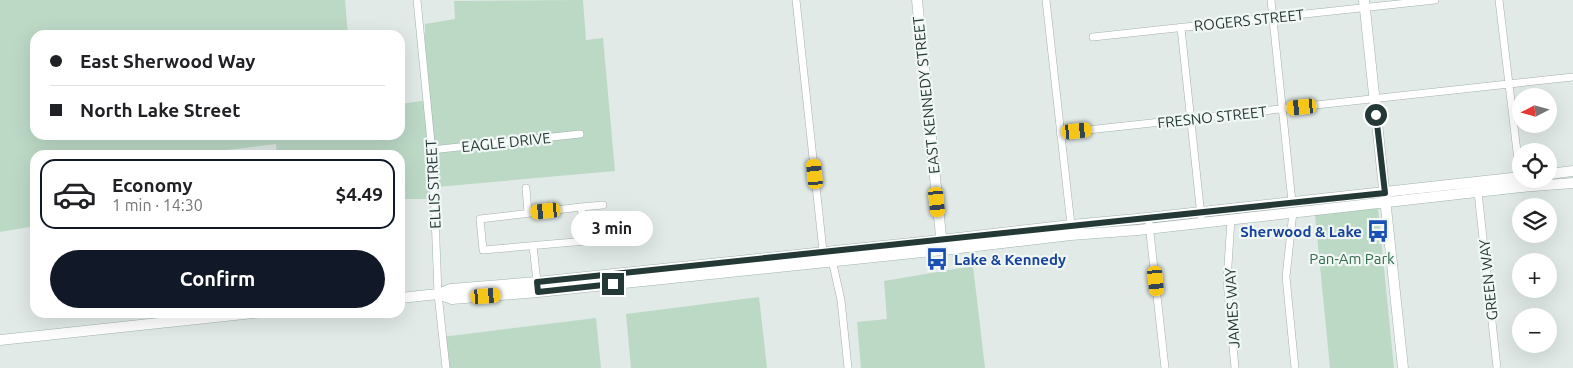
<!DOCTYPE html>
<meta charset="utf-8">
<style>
:root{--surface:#fff;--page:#f6f6f6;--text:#202124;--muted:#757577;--line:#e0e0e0;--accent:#111827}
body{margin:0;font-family:Ubuntu,sans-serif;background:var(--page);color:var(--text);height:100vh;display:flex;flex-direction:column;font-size:19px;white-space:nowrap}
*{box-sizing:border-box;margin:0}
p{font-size:16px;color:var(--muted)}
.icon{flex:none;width:28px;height:28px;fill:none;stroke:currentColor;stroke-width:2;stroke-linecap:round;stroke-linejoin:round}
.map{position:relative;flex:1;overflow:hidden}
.details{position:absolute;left:30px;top:150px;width:375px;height:168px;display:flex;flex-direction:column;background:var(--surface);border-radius:15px;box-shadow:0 5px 20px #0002}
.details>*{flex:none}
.banner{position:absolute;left:30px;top:30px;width:375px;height:110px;border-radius:15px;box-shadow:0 5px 20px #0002;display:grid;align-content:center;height:110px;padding:0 20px;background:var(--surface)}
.needle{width:32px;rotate:264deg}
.tools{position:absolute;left:1512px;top:88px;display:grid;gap:10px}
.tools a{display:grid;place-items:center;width:45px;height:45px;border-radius:50%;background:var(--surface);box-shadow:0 5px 20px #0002;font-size:25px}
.end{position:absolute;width:22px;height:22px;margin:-11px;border:6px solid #243935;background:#fff;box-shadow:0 0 0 2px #fff}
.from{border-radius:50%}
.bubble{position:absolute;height:35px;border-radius:18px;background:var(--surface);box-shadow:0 5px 20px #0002;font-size:16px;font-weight:700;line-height:35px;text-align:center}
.car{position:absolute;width:15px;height:30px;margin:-15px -8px;border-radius:6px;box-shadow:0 0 4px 1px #0007;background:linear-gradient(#f5c518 24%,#345 0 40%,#f5c518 0 76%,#345 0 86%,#f5c518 0)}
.banner b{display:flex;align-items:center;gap:18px;height:48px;font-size:19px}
.banner b+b{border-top:1px solid var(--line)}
.banner i{width:12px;height:12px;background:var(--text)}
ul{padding:9px 0 0;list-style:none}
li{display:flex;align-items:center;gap:15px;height:70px;margin:0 10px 8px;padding:0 10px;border:2px solid transparent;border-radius:15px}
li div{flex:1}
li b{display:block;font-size:19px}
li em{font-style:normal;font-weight:700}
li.on{border-color:var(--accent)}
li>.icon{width:45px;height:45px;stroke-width:1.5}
.action{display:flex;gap:10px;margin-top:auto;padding:10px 20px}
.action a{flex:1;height:58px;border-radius:30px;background:var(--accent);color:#fff;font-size:20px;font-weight:700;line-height:58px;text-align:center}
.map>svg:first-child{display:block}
.green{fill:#bcd9c6}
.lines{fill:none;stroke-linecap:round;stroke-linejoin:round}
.street-casing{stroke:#a5b1ae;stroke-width:8}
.secondary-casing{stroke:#a2b4af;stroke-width:11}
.street{stroke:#fff;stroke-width:7}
.secondary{stroke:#fff;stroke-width:10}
.route{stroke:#243935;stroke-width:6}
.labels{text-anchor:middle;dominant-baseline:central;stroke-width:4.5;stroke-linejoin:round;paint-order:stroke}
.street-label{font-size:15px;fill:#243935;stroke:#f1f7f5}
.transit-label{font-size:15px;font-weight:bold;fill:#164399;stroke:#f1f7f5;text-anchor:end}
.park-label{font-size:15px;fill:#326b4d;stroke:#f1f7f5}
</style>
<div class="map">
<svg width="1573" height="368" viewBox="0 0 1573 368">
<rect width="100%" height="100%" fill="#e1eae7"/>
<path class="green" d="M0 0H345L348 35H35V135H400V104L428 100 425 42V24L455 19 454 1 583 0 586 40 603 38 615 171 437 187V199H400V155H277L276 144 219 151 218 155H35V226L0 232Z
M1378 208 1394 368H1330L1315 215Z
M973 266 985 368H861L857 322 887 319 884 281Z
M759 297 767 368H631L626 314Z
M596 318 601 368H446L442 337Z"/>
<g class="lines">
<defs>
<path id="street" d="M417 0 433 163 438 294 446 368
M796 0 823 251 832 260 841 300 848 368
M1046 0 1071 225
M1271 0 1292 202
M1499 0 1520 177
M1181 28 1201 216
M1093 37 1435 0
M1060 133 1573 77
M431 150 580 134
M526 188 528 213
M1478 192 1497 368
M581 207 586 241 483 250 480 219Z
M581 207 603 205
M1293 212 1286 277 1295 368
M1231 219 1227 281 1235 368
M1149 224 1165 368
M533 246 537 282"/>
<path id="secondary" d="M917 0 942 246
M1364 0 1403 368
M1549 174 1573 171
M438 294 452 299 538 292 942 250 1071 235 1138 230 1521 187 1573 183
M400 298 438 294 451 289 537 282 941 240 1071 225 1137 219 1521 177
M0 340 262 312"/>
</defs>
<use href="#street" class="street-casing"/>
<use href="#secondary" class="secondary-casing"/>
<use href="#street" class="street"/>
<use href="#secondary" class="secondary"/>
</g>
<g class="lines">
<path class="route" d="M613 284 538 292 537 282 1385 193 1376 115"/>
</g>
<defs>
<symbol id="bus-bare" viewBox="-9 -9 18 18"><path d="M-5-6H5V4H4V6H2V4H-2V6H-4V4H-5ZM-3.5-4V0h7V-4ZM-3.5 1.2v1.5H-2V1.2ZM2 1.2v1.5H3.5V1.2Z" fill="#1a4fb4" stroke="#f1f7f5" stroke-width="2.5" paint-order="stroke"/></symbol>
</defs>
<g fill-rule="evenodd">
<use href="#bus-bare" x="1362" y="215" width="32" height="32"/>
<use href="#bus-bare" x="921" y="243" width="32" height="32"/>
</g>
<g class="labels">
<g class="street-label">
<text transform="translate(1249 20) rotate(-6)">ROGERS STREET</text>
<text transform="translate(926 95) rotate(-96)">EAST KENNEDY STREET</text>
<text transform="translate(1212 117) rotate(-6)">FRESNO STREET</text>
<text transform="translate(506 142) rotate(-6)">EAGLE DRIVE</text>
<text transform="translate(433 184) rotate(-93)">ELLIS STREET</text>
<text transform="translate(1488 280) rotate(-96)">GREEN WAY</text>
<text transform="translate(1232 308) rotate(-93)">JAMES WAY</text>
</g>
<g class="transit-label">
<text x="1362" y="231">Sherwood &amp; Lake</text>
<text x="954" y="259" text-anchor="start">Lake &amp; Kennedy</text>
</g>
<g class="park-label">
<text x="1352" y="258">Pan-Am Park</text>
</g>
</g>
</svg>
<div class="tools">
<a><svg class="needle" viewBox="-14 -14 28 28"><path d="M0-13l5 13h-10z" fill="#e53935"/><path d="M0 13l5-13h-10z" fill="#757577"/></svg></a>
<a><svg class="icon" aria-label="locate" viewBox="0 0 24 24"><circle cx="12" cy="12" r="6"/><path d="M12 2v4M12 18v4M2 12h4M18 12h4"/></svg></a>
<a><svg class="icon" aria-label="layers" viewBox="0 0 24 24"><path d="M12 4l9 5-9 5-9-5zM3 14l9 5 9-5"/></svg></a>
<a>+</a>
<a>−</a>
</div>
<i class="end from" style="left:1376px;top:115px"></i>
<i class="end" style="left:613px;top:284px"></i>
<div class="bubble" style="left:571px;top:211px;width:82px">3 min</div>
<i class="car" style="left:1302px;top:107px;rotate:264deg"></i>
<i class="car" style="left:1077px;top:131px;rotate:84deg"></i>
<i class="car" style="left:815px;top:174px;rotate:354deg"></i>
<i class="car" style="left:937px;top:202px;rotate:174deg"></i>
<i class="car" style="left:546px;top:211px;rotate:264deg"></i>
<i class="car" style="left:1156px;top:281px;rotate:174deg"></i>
<i class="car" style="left:486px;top:296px;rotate:85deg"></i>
<div class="banner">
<b><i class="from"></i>East Sherwood Way</b>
<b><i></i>North Lake Street</b>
</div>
<section class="details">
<ul>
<li class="on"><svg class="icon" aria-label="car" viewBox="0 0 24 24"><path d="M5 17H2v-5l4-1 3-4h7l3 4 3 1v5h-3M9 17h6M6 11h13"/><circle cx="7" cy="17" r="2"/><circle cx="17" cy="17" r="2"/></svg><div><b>Economy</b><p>1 min · 14:30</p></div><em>$4.49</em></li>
</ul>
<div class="action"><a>Confirm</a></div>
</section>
</div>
